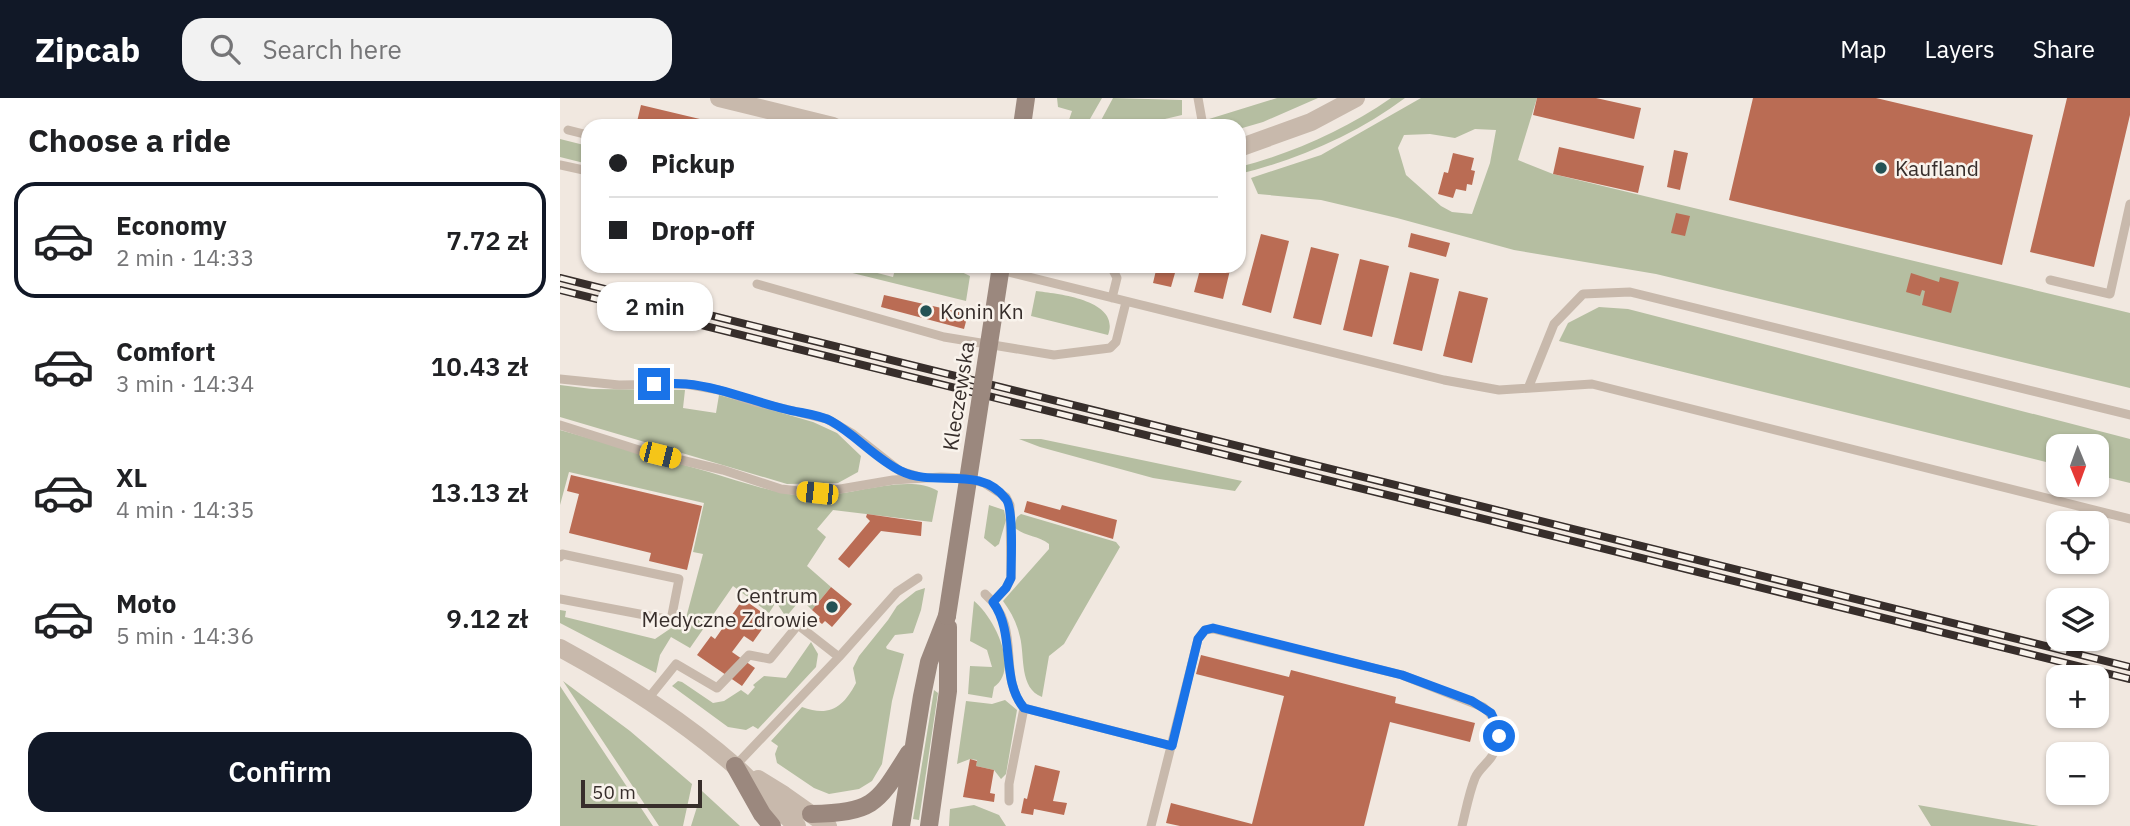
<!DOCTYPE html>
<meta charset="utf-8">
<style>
:root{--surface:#fff;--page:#f2f2f2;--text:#202124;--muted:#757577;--line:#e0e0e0;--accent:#111827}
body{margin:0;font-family:"IBM Plex Sans",sans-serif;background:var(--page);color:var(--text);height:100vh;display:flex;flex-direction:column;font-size:26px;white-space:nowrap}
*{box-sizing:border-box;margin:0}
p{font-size:23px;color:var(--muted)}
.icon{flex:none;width:38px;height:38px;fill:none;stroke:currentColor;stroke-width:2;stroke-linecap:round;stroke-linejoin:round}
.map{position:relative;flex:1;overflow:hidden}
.drawer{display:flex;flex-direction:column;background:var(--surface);width:560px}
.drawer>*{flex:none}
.top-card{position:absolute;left:21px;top:21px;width:665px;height:154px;border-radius:21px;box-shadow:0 2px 5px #0004;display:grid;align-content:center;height:154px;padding:0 28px;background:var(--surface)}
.needle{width:46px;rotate:179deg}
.tools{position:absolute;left:1486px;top:336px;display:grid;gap:14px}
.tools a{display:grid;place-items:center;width:63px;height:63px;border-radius:14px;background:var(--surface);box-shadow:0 2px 5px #0004;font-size:35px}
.scale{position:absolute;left:21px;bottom:18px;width:121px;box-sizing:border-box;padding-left:7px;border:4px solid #372e2b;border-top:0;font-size:19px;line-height:24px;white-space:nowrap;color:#372e2b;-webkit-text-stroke:5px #f9f3ec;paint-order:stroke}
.end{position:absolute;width:32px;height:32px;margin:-16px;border:9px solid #1a73e8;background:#fff;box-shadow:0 0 0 4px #fff}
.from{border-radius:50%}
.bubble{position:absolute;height:49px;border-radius:21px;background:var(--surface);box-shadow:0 2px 5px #0004;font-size:23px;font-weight:600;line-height:49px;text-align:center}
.car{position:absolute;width:21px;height:42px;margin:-21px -10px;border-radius:9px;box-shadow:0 0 5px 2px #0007;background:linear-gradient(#f5c518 24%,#345 0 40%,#f5c518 0 76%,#345 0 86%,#f5c518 0)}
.top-card b{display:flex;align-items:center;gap:24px;height:66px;font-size:26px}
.top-card b+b{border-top:2px solid var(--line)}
.top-card i{width:18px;height:18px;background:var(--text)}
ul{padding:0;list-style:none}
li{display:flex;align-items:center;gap:21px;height:116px;margin:0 14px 10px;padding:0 14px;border:4px solid transparent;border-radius:21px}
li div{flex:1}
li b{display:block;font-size:26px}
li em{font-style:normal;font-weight:600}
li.on{border-color:var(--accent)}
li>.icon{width:63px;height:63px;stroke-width:1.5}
h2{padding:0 28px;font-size:32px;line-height:84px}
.action{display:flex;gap:14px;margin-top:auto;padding:14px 28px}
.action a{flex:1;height:80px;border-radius:21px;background:var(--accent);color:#fff;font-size:28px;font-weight:600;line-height:80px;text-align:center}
header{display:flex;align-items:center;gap:42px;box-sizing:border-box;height:98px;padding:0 35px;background:var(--accent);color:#fff}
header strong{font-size:33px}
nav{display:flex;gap:38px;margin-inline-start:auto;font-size:24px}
.search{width:490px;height:63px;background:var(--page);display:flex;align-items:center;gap:18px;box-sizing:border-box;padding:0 24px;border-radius:21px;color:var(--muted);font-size:26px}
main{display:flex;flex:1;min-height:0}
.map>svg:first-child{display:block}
.green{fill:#b5bea1;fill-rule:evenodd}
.building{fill:#ba6c54}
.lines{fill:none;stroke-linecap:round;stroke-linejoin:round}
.service{stroke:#c8b9ac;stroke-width:9}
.tertiary{stroke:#c8b9ac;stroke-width:18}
.secondary{stroke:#9b887e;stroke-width:18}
.rail-casing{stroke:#372e2b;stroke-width:8}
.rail{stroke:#f9f3ec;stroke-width:5;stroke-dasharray:16;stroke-linecap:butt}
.secondary-bridge{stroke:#9b887e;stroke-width:18}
.route{stroke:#1a73e8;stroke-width:9}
.poi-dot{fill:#245254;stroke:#f9f3ec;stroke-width:2.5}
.labels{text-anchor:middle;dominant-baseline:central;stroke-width:5;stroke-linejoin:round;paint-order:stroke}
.poi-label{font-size:21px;fill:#372e2b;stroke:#f9f3ec;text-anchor:start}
.street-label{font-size:21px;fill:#372e2b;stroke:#f9f3ec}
</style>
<header>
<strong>Zipcab</strong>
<div class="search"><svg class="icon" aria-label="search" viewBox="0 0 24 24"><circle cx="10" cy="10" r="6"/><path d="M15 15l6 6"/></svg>Search here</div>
<nav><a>Map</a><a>Layers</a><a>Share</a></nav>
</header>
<main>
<section class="drawer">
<h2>Choose a ride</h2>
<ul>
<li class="on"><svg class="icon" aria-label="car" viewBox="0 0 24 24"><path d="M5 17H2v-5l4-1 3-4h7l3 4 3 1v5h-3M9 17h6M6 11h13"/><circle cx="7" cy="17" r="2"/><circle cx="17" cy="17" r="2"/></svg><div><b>Economy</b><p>2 min · 14:33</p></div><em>7.72 zł</em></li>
<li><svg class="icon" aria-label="car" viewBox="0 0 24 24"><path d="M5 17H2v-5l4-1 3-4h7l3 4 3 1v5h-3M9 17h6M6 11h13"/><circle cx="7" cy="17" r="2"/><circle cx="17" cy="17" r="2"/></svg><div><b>Comfort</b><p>3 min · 14:34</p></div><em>10.43 zł</em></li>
<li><svg class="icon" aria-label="car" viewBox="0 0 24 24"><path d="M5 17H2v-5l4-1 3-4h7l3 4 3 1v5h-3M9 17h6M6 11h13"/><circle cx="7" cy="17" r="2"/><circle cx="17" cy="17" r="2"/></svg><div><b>XL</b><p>4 min · 14:35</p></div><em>13.13 zł</em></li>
<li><svg class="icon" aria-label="car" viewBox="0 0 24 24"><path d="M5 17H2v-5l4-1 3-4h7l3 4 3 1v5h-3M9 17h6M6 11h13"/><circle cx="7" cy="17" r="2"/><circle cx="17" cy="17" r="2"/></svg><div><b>Moto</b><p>5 min · 14:36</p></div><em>9.12 zł</em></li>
</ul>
<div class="action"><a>Confirm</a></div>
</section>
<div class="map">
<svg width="1570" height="728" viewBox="0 0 1570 728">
<rect width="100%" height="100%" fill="#f1e8e0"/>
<path class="green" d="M497 0H542L526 28H507L512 13 498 9Z
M553 0 622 2V17L575 28H538Z
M717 0H758L703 24 679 31V28H652L649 21Z
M831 0H845C797 36 737 62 679 76V69C733 55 785 32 831 0Z
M861 0H977L958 62 993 76 1570 215V290L1096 176 954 152 837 120 761 102 698 96 691 80 761 57ZM915 31 936 32 930 65 912 116 892 114 881 108 846 77 838 50 844 37 870 36 895 40Z
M0 41 28 48V66L0 59Z
M264 168H290L333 179 336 168H389L410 178 406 203Z
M476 193C499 196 561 202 548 237L471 218Z
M1039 209 1068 211 1570 341V385L1537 377 1536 348H1498V367L999 243 1008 225Z
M0 287 32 291 125 292 123 310 156 315 159 297 253 324 277 335 301 358 298 374 278 385 227 386 0 319Z
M0 332C50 346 99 360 149 374 179 383 210 394 242 398 280 403 345 373 378 393L372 424 273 412 257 431 266 439 247 468 271 489 252 512 241 501 226 519 216 504 209 515 173 488 130 550 111 539 100 557 96 575 0 525V512L6 513 5 519 95 541 126 520 143 456 133 454 144 405 9 374 0 407Z
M459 341H481L682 383 675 393 593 380 480 349Z
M429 407 444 412 446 422 439 446 435 449 424 440Z
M461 416 556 444 560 449 504 546 489 558 482 599C459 590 465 559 460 539 457 525 451 514 443 503L489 451V446C478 437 464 439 454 429L457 419Z
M365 490 361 512 353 535 335 537 326 549 327 551 344 556 332 603 322 666 312 683 299 691 269 696 254 690 217 665 215 656 218 648 211 643 242 609C269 619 283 610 296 585L293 570 299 558 328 522 337 508 356 493Z
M414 503C434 519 460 571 434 589L432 600 408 596 410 568 432 569 427 552 410 543Z
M251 544 258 556 256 569 198 631 193 628 186 632 168 629 112 588 118 583 122 584 153 605 164 603 181 592 188 597 195 589 193 587 204 578 226 580Z
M3 583 70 633 132 686 123 728H99Z
M0 588 93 728H0Z
M374 592 378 595 359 722 353 721Z
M445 602 457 612 446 676 441 681 434 672 416 668 417 662 410 661 397 666 406 603 432 606Z
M142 693 180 728H131Z
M414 707 439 717 446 728H389L390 711Z
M1358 707 1479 728H1371Z"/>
<path class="building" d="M977 0H1036L1081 10 1074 41 973 17Z
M1193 0H1316L1473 37 1442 167 1169 102Z
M1507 0H1570V17L1534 169 1470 154Z
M81 7 165 27V28H76Z
M999 49 1084 68 1078 95 993 76Z
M1114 52 1128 55 1120 92 1107 89Z
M893 55 914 60 911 72 915 73 912 87 907 86 906 93 896 91 893 100 878 96 884 74 888 75Z
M1116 115 1130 118 1125 138 1111 135Z
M851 135 890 145 886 159 848 149Z
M701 136 729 143 711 215 682 207Z
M751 149 779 156 761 227 733 220Z
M800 161 829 168 812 239 783 232Z
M597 168H617L611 189 593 185Z
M641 168H671L663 201 634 194Z
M850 174 879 181 862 253 833 246Z
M1351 175 1379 184 1380 179 1399 184 1391 215 1362 207 1365 193 1362 192 1360 198 1346 194Z
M899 193 928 200 912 265 883 258Z
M324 197 408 216 404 231 321 209Z
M11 377 142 408 127 472 89 463 91 455 9 435 19 396 7 393Z
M467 403 500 412 502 407 557 422 553 441 464 414Z
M307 416 362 424 361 438 321 433 289 470 278 461 310 423 306 419Z
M271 489 292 506 272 529 265 523 262 526 257 522 260 519 252 512Z
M183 501 210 520 193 544 184 538 172 554 195 570 182 588 137 557 151 538 155 541Z
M641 557 729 579 731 572 836 599 835 605 915 625 910 644 830 624 804 728H620L606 725 611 705 692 726 724 598 636 576Z
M410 661 417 663 416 668 434 672 430 695 435 696 434 704 403 699Z
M475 667 500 673 493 703 507 705 504 717 474 711 473 717 461 715 464 700 467 701Z"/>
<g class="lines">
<path class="service" d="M638 0 643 28
M8 32 28 37
M0 67 28 73
M424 168 884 282 939 292 1032 286 1570 421
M551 168 557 180 552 200
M1490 182 1550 196 1570 106
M197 186 384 239 494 257 550 250 556 244 566 204
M0 281 59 287 125 286 159 292 195 304 267 321 293 336 340 373 357 378
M969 288 994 226 1023 196 1070 194 1570 317
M0 327 79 352 163 372 221 391 257 395 333 382 381 379 405 380 424 385 446 399 450 407 451 480 446 490 433 504
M0 459 2 456 119 481 111 522 0 501
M425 496C464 530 436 577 464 610L612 648
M87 602 116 566 157 590 189 557 210 561 238 527 279 559
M175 668 279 559 337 494 358 480
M449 703V686L464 610
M591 728 638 541 645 532 653 531 842 577 923 609C938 620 944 641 932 658 927 666 919 671 915 680 909 695 906 712 902 728"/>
<path class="tertiary" d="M159 0 273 28
M679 50 751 24 796 0
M0 550C61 583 122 622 175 668 196 687 215 709 237 728
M198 681 224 697 268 728"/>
<path class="secondary" d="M462 28 466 0
M175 668 202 716 212 728
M251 716C315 714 317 706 349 655
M341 728 362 598 369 564 387 518
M369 728 388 593V529"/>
<defs>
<path id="rail" d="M0 180 1570 569
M0 192 1570 581"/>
</defs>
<use href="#rail" class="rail-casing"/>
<use href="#rail" class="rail"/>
<path class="secondary-bridge" d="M387 518 441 168"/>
</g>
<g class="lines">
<path class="route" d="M94 286C104 286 115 285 126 286 160 289 192 303 225 311 239 315 258 316 271 323 296 337 316 361 341 373 374 390 420 366 446 401 454 411 451 465 451 480L446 490 433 504C456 536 440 582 464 610L612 648 638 541 645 532 653 530 842 577 912 603 931 615 938 630 939 638"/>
</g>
<g class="poi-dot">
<circle cx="1321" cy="70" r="7"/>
<circle cx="366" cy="213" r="7"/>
<circle cx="272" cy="509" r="7"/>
</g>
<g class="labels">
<g class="poi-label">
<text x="1335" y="70">Kaufland</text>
<text x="380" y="213">Konin Kn</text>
<text x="258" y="497" text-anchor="end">Centrum<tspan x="258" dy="24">Medyczne Zdrowie</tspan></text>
</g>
<g class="street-label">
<text transform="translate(398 298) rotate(-81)">Kleczewska</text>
</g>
</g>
</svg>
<div class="tools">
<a><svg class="needle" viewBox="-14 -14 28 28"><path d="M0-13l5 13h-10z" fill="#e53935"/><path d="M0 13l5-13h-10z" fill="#757577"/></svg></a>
<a><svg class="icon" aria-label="locate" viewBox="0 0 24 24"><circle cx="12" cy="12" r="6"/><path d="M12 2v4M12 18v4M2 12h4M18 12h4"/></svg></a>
<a><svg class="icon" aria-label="layers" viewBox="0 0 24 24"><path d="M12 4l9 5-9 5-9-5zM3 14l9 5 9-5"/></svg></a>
<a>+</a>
<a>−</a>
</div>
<div class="scale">50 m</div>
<i class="end from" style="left:939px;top:638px"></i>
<i class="end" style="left:94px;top:286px"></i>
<div class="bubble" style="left:37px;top:184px;width:116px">2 min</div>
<i class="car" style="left:100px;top:357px;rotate:104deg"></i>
<i class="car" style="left:257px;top:395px;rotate:276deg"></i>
<div class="top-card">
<b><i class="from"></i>Pickup</b>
<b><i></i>Drop-off</b>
</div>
</div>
</main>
